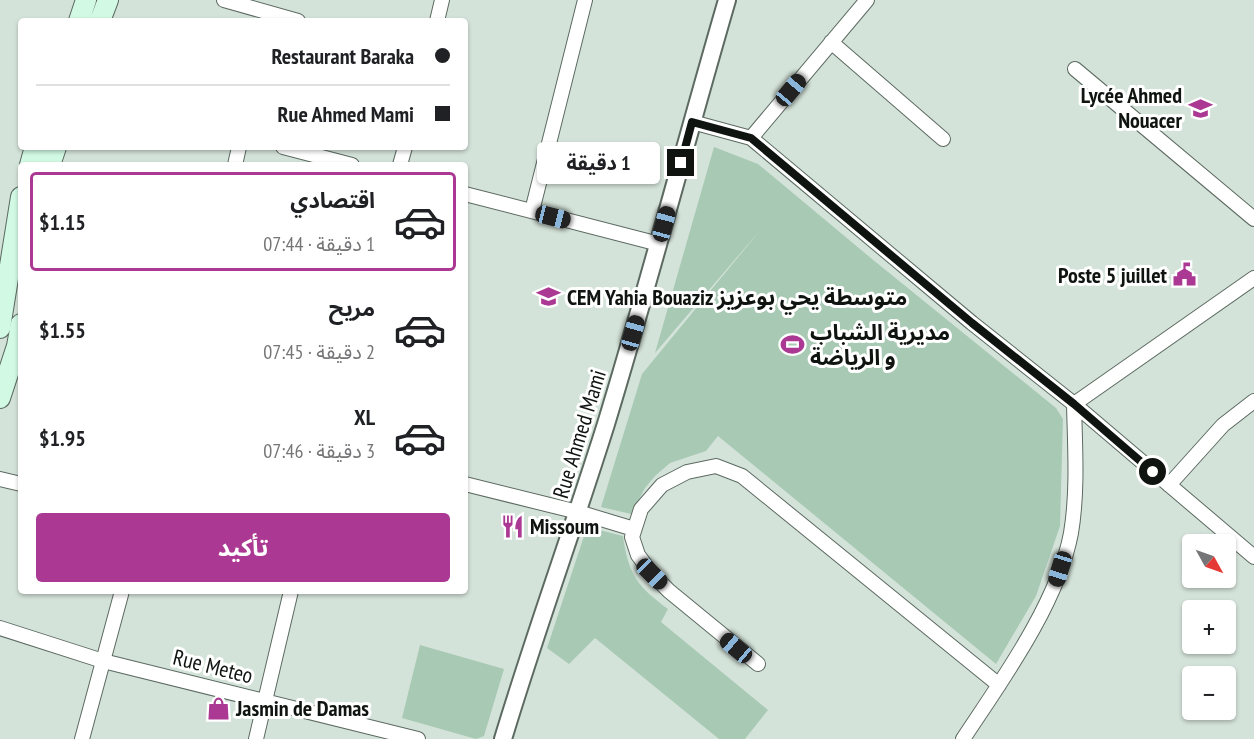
<!DOCTYPE html>
<html lang="ar">
<meta charset="utf-8">
<style>
:root{--surface:#fff;--page:#f2f2f2;--text:#202124;--muted:#757577;--line:#e0e0e0;--accent:#ab3892}
body{margin:0;font-family:"PT Sans Narrow","Noto Sans Arabic",sans-serif;background:var(--page);color:var(--text);direction:rtl;height:100vh;display:flex;flex-direction:column;font-size:22px;white-space:nowrap}
*{box-sizing:border-box;margin:0}
p{font-size:20px;color:var(--muted)}
.icon{flex:none;width:33px;height:33px;fill:none;stroke:currentColor;stroke-width:2;stroke-linecap:round;stroke-linejoin:round}
.map{position:relative;flex:1;overflow:hidden;direction:ltr}
.drawer{position:absolute;left:18px;top:162px;width:450px;height:432px;display:flex;flex-direction:column;background:var(--surface);border-radius:6px;box-shadow:0 2px 4px #0004;direction:rtl}
.drawer>*{flex:none}
.guide{position:absolute;left:18px;top:18px;width:450px;height:132px;border-radius:6px;box-shadow:0 2px 4px #0004;direction:rtl;display:grid;align-content:center;height:132px;padding:0 18px;background:var(--surface)}
.needle{width:39px;rotate:130deg}
.buttons{position:absolute;left:1182px;top:534px;display:grid;gap:12px}
.buttons a{display:grid;place-items:center;width:54px;height:54px;border-radius:6px;background:var(--surface);box-shadow:0 2px 4px #0004;font-size:30px}
.end{position:absolute;width:27px;height:27px;margin:-14px;border:8px solid #0f1411;background:#fff;box-shadow:0 0 0 3px #fff}
.from{border-radius:50%}
.bubble{position:absolute;height:42px;border-radius:6px;background:var(--surface);box-shadow:0 2px 4px #0004;font-size:20px;font-weight:700;line-height:42px;text-align:center;direction:rtl}
.car{position:absolute;width:18px;height:36px;margin:-18px -9px;border-radius:8px;box-shadow:0 0 4px 2px #0007;background:linear-gradient(#222 24%,#8ab4d8 0 40%,#222 0 76%,#8ab4d8 0 86%,#222 0)}
.guide b{display:flex;align-items:center;gap:21px;height:57px;font-size:22px}
.guide b+b{border-top:2px solid var(--line)}
.guide i{width:15px;height:15px;background:var(--text)}
ul{padding:10px 0 0;list-style:none}
li{display:flex;align-items:center;gap:18px;height:99px;margin:0 12px 9px;padding:0 6px;border:3px solid transparent;border-radius:6px}
li div{flex:1}
li b{display:block;font-size:22px}
li em{font-style:normal;font-weight:700}
li.active{border-color:var(--accent)}
li>.icon{width:54px;height:54px;stroke-width:1.5}
.primary-button{display:flex;gap:12px;margin-top:auto;padding:12px 18px}
.primary-button a{flex:1;height:69px;border-radius:6px;background:var(--accent);color:#fff;font-size:24px;font-weight:700;line-height:69px;text-align:center}
.map>svg:first-child{display:block}
.green{fill:#a8c9b4}
.lines{fill:none;stroke-linecap:round;stroke-linejoin:round}
.minor-casing{stroke:#5c6a61;stroke-width:16}
.tertiary-casing{stroke:#5c6a61;stroke-width:20}
.secondary-casing{stroke:#5c6a61;stroke-width:22}
.minor{stroke:#fff;stroke-width:14}
.tertiary{stroke:#fff;stroke-width:16}
.secondary{stroke:#d1f9e4;stroke-width:20}
.route{stroke:#0f1411;stroke-width:8}
.labels{text-anchor:middle;dominant-baseline:central;stroke-width:6;stroke-linejoin:round;paint-order:stroke}
.poi-label{font-size:22px;font-weight:bold;fill:#0f1411;stroke:#fff;text-anchor:start}
.street-label{font-size:22px;fill:#0f1411;stroke:#fff}
</style>
<div class="map">
<svg width="1254" height="739" viewBox="0 0 1254 739">
<rect width="100%" height="100%" fill="#d4e3d9"/>
<path class="green" d="M714 147 758 164 872 259 1056 408 1063 419 1060 526 1036 596 996 664 718 436 706 451 670 463 655 476 645 488 631 514 601 507 642 374 762 228 655 353Z
M587 527 623 536C628 574 638 587 668 609L661 622 768 710 745 739H719L595 638 569 664 547 648Z
M420 645 504 669 484 736 476 739 402 718Z"/>
<g class="lines">
<defs>
<path id="minor" d="M224 0 298 21
M437 21 442 0
M831 42 943 139
M1075 69 1254 219
M692 122 751 138 972 323 1074 404 1254 557
M751 138 867 0
M283 147 352 165
M235 165 239 147
M400 165 405 147
M465 194 659 244
M532 211 585 0
M0 479 21 484
M465 484 578 512 634 529
M1169 485 1223 425 1254 401
M0 628 103 661 418 739
M758 664 669 591 652 574 638 555 632 537 641 509 662 485 687 472 716 466 742 476 999 685
M82 739 122 591
M256 739 291 591
M963 739C1002 680 1058 603 1071 533 1078 491 1075 447 1074 404L1254 278"/>
<path id="tertiary" d="M503 739C535 633 573 529 606 424 649 283 686 141 727 0"/>
<path id="secondary" d="M79 21 86 0
M100 21 108 0
M30 165 35 147
M50 165 56 147
M0 328 21 197
M0 398 17 346 21 324"/>
</defs>
<use href="#minor" class="minor-casing"/>
<use href="#tertiary" class="tertiary-casing"/>
<use href="#secondary" class="secondary-casing"/>
<use href="#minor" class="minor"/>
<use href="#tertiary" class="tertiary"/>
<use href="#secondary" class="secondary"/>
</g>
<g class="lines">
<path class="route" d="M681 163 692 122 751 138 972 323 1074 404 1153 472"/>
</g>
<defs>
<symbol id="school-bare" viewBox="-9 -9 18 18"><path d="M0-5L7-2L0 1L-7-2ZM-4 1L0 2.5L4 1V4Q0 6-4 4Z" fill="#ab3892" stroke="#fff" stroke-width="2.5" paint-order="stroke"/></symbol>
<symbol id="civic-bare" viewBox="-9 -9 18 18"><path d="M-.6-6.5H3V-4.5H.6V-3L4-1V1h2V6H-6V1h2V-1L-.6-3ZM-1.2 2.5V6h2.4V2.5Z" fill="#ab3892" stroke="#fff" stroke-width="2.5" paint-order="stroke"/></symbol>
<symbol id="stadium-bare" viewBox="-9 -9 18 18"><path d="M0-5a6.5 5 0 1 0 0 10a6.5 5 0 1 0 0-10ZM-3.5-1.8h7v3.6h-7Z" fill="#ab3892" stroke="#fff" stroke-width="2.5" paint-order="stroke"/></symbol>
<symbol id="restaurant-bare" viewBox="-9 -9 18 18"><path d="M-5-6h1v4h1v-4h1v4h1v-4h1v5L-1.5 .5V6h-2V.5L-5-1ZM5-6V6H3V1.5H1.5Q1.5-4 5-6Z" fill="#ab3892" stroke="#fff" stroke-width="2.5" paint-order="stroke"/></symbol>
<symbol id="shop-bare" viewBox="-9 -9 18 18"><path d="M-5-2.5h2.3a2.7 3.5 0 0 1 5.4 0H5L5.5 6h-11ZM-1.5-2.5h3a1.5 2.3 0 0 0-3 0Z" fill="#ab3892" stroke="#fff" stroke-width="2.5" paint-order="stroke"/></symbol>
</defs>
<g fill-rule="evenodd">
<use href="#school-bare" x="1184" y="92" width="33" height="33"/>
<use href="#civic-bare" x="1168" y="258" width="33" height="33"/>
<use href="#school-bare" x="532" y="280" width="33" height="33"/>
<use href="#stadium-bare" x="776" y="328" width="33" height="33"/>
<use href="#restaurant-bare" x="496" y="510" width="33" height="33"/>
<use href="#shop-bare" x="202" y="692" width="33" height="33"/>
</g>
<g class="labels">
<g class="poi-label">
<text x="1182" y="95" text-anchor="end">Lycée Ahmed<tspan x="1182" dy="25">Nouacer</tspan></text>
<text x="1167" y="275" text-anchor="end">Poste 5 juillet</text>
<text x="567" y="297">CEM Yahia Bouaziz متوسطة يحي بوعزيز</text>
<text x="810" y="332">مديرية الشباب<tspan x="810" dy="25">و الرياضة</tspan></text>
<text x="530" y="526">Missoum</text>
<text x="236" y="708">Jasmin de Damas</text>
</g>
<g class="street-label">
<text transform="translate(579 434) rotate(-73)">Rue Ahmed Mami</text>
<text transform="translate(213 666) rotate(14)">Rue Meteo</text>
</g>
</g>
</svg>
<div class="buttons">
<a><svg class="needle" viewBox="-14 -14 28 28"><path d="M0-13l5 13h-10z" fill="#e53935"/><path d="M0 13l5-13h-10z" fill="#757577"/></svg></a>
<a>+</a>
<a>−</a>
</div>
<i class="end from" style="left:1153px;top:472px"></i>
<i class="end" style="left:681px;top:163px"></i>
<div class="bubble" style="left:537px;top:142px;width:123px">1 دقيقة</div>
<i class="car" style="left:791px;top:90px;rotate:40deg"></i>
<i class="car" style="left:553px;top:217px;rotate:104deg"></i>
<i class="car" style="left:664px;top:224px;rotate:15deg"></i>
<i class="car" style="left:633px;top:333px;rotate:16deg"></i>
<i class="car" style="left:1060px;top:569px;rotate:197deg"></i>
<i class="car" style="left:652px;top:574px;rotate:135deg"></i>
<i class="car" style="left:736px;top:648px;rotate:310deg"></i>
<div class="guide">
<b><i class="from"></i>Restaurant Baraka</b>
<b><i></i>Rue Ahmed Mami</b>
</div>
<section class="drawer">
<ul>
<li class="active"><svg class="icon" aria-label="car" viewBox="0 0 24 24"><path d="M5 17H2v-5l4-1 3-4h7l3 4 3 1v5h-3M9 17h6M6 11h13"/><circle cx="7" cy="17" r="2"/><circle cx="17" cy="17" r="2"/></svg><div><b>اقتصادي</b><p>1 دقيقة · 07:44</p></div><em>$1.15</em></li>
<li><svg class="icon" aria-label="car" viewBox="0 0 24 24"><path d="M5 17H2v-5l4-1 3-4h7l3 4 3 1v5h-3M9 17h6M6 11h13"/><circle cx="7" cy="17" r="2"/><circle cx="17" cy="17" r="2"/></svg><div><b>مريح</b><p>2 دقيقة · 07:45</p></div><em>$1.55</em></li>
<li><svg class="icon" aria-label="car" viewBox="0 0 24 24"><path d="M5 17H2v-5l4-1 3-4h7l3 4 3 1v5h-3M9 17h6M6 11h13"/><circle cx="7" cy="17" r="2"/><circle cx="17" cy="17" r="2"/></svg><div><b>XL</b><p>3 دقيقة · 07:46</p></div><em>$1.95</em></li>
</ul>
<div class="primary-button"><a>تأكيد</a></div>
</section>
</div>
